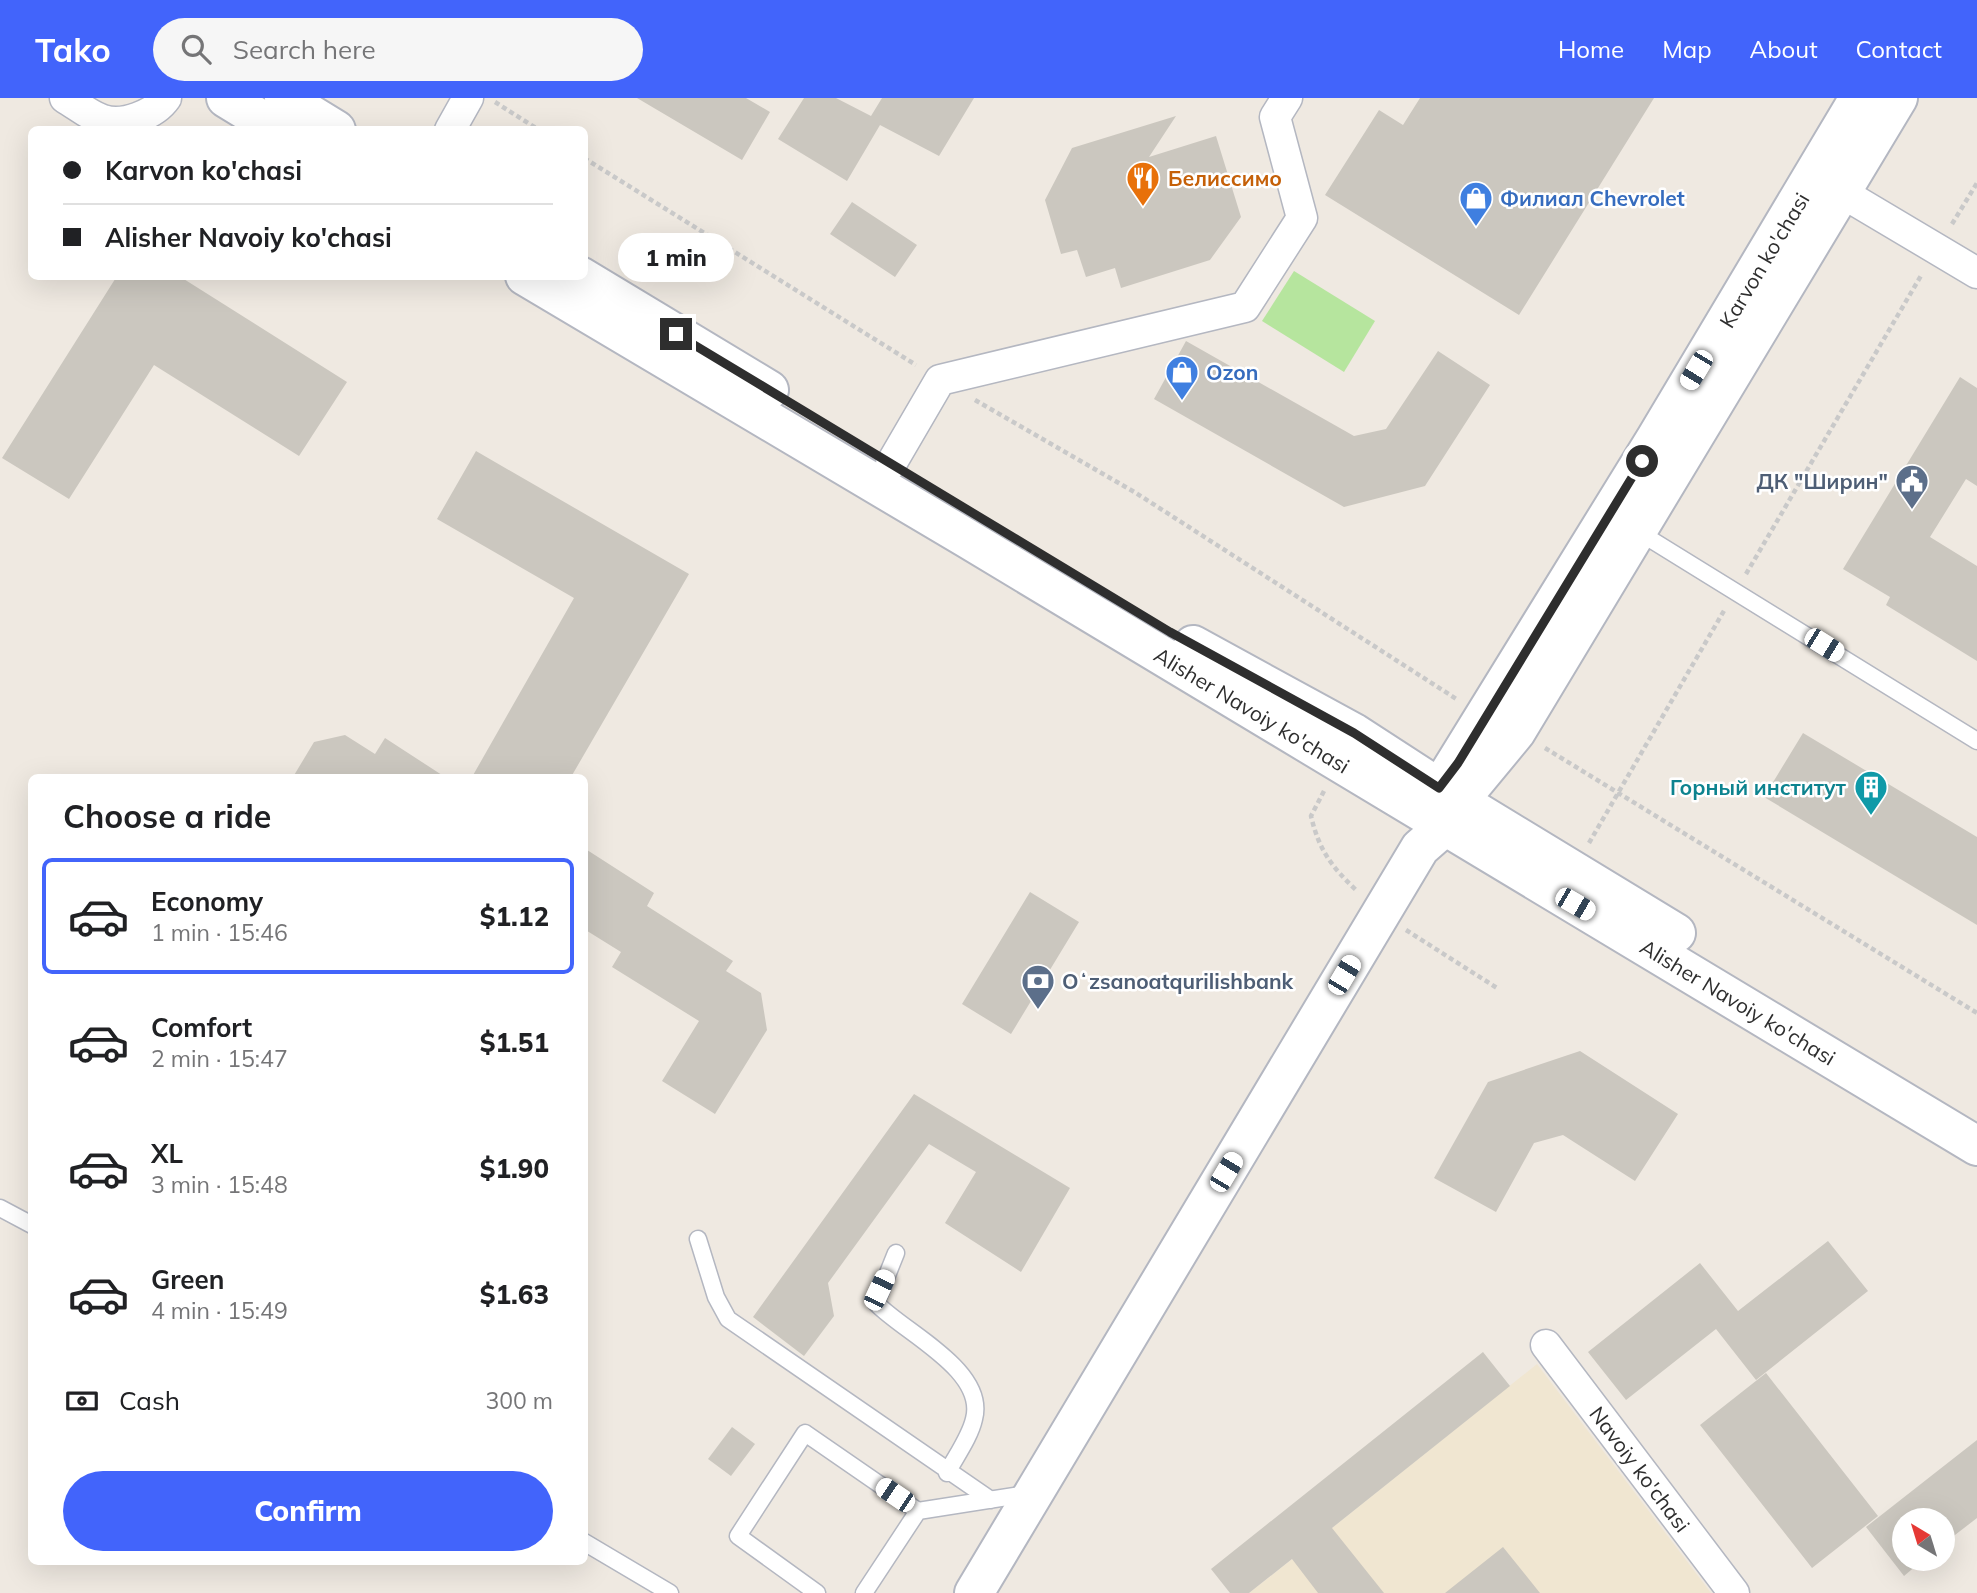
<!DOCTYPE html>
<meta charset="utf-8">
<style>
:root{--surface:#fff;--page:#f6f6f6;--text:#202124;--muted:#757577;--line:#e0e0e0;--accent:#4264fb}
body{margin:0;font-family:Mulish,sans-serif;background:var(--page);color:var(--text);height:100vh;display:flex;flex-direction:column;font-size:26px;white-space:nowrap}
*{box-sizing:border-box;margin:0}
p{font-size:23px;color:var(--muted)}
.icon{flex:none;width:38px;height:38px;fill:none;stroke:currentColor;stroke-width:2;stroke-linecap:round;stroke-linejoin:round}
.map{position:relative;flex:1;overflow:hidden}
.panel{position:absolute;left:28px;top:676px;width:560px;height:791px;display:flex;flex-direction:column;background:var(--surface);border-radius:10px;box-shadow:0 7px 28px #0002}
.panel>*{flex:none}
.top-card{position:absolute;left:28px;top:28px;width:560px;height:154px;border-radius:10px;box-shadow:0 7px 28px #0002;display:grid;align-content:center;height:154px;padding:0 35px;background:var(--surface)}
.needle{width:46px;rotate:322deg}
.tools{position:absolute;left:1892px;top:1410px;display:grid;gap:14px}
.tools a{display:grid;place-items:center;width:63px;height:63px;border-radius:50%;background:var(--surface);box-shadow:0 7px 28px #0002;font-size:35px}
.end{position:absolute;width:32px;height:32px;margin:-16px;border:9px solid #2e2e2e;background:#fff;box-shadow:0 0 0 4px #fff}
.from{border-radius:50%}
.bubble{position:absolute;height:49px;border-radius:24px;background:var(--surface);box-shadow:0 7px 28px #0002;font-size:23px;font-weight:800;line-height:49px;text-align:center}
.car{position:absolute;width:21px;height:42px;margin:-21px -10px;border-radius:9px;box-shadow:0 0 5px 2px #0007;background:linear-gradient(#fff 24%,#345 0 40%,#fff 0 76%,#345 0 86%,#fff 0)}
.top-card b{display:flex;align-items:center;gap:24px;height:66px;font-size:26px}
.top-card b+b{border-top:2px solid var(--line)}
.top-card i{width:18px;height:18px;background:var(--text)}
ul{padding:0;list-style:none}
li{display:flex;align-items:center;gap:21px;height:116px;margin:0 14px 10px;padding:0 21px;border:4px solid transparent;border-radius:10px}
li div{flex:1}
li b{display:block;font-size:26px}
li em{font-style:normal;font-weight:800}
li.active{border-color:var(--accent)}
li>.icon{width:63px;height:63px;stroke-width:1.5}
h2{padding:0 35px;font-size:32px;line-height:84px}
.pay{display:flex;align-items:center;gap:18px;height:77px;padding:0 35px;font-size:26px}
.pay p{margin-inline-start:auto}
.cta{display:flex;gap:14px;margin-top:auto;padding:14px 35px}
.cta a{flex:1;height:80px;border-radius:42px;background:var(--accent);color:#fff;font-size:28px;font-weight:800;line-height:80px;text-align:center}
header{display:flex;align-items:center;gap:42px;box-sizing:border-box;height:98px;padding:0 35px;background:var(--accent);color:#fff}
header strong{font-size:33px}
nav{display:flex;gap:38px;margin-inline-start:auto;font-size:24px}
.search{width:490px;height:63px;background:var(--page);display:flex;align-items:center;gap:18px;box-sizing:border-box;padding:0 24px;border-radius:38px;color:var(--muted);font-size:26px}
.map>svg:first-child{display:block}
.education{fill:#f0e6d1}
.green{fill:#b6e59e}
.building{fill:#cbc7bf}
.lines{fill:none;stroke-linecap:round;stroke-linejoin:round}
.service-casing{stroke:#b4b7c1;stroke-width:19}
.minor-casing{stroke:#b4b7c1;stroke-width:33}
.tertiary-casing{stroke:#b4b7c1;stroke-width:42}
.secondary-casing{stroke:#b4b7c1;stroke-width:42}
.path{stroke:#c9c9c9;stroke-width:4.5;stroke-dasharray:5 3.5;stroke-linecap:butt}
.service{stroke:#fff;stroke-width:16}
.minor{stroke:#fff;stroke-width:30}
.tertiary{stroke:#fff;stroke-width:38}
.secondary{stroke:#fff;stroke-width:38}
.route{stroke:#2e2e2e;stroke-width:9}
.labels{text-anchor:middle;dominant-baseline:central;stroke-width:5;stroke-linejoin:round;paint-order:stroke}
.food-label{font-size:21px;font-weight:bold;fill:#c56008;stroke:#fff;text-anchor:start}
.shop-label{font-size:21px;font-weight:bold;fill:#366cbe;stroke:#fff;text-anchor:start}
.street-label{font-size:21px;fill:#2e2e2e;stroke:#fff}
.service-label{font-size:21px;font-weight:bold;fill:#4e5e75;stroke:#fff;text-anchor:end}
.culture-label{font-size:21px;font-weight:bold;fill:#0d838f;stroke:#fff;text-anchor:end}
</style>
<header>
<strong>Tako</strong>
<div class="search"><svg class="icon" aria-label="search" viewBox="0 0 24 24"><circle cx="10" cy="10" r="6"/><path d="M15 15l6 6"/></svg>Search here</div>
<nav><a>Home</a><a>Map</a><a>About</a><a>Contact</a></nav>
</header>
<div class="map">
<svg width="1977" height="1495" viewBox="0 0 1977 1495">
<rect width="100%" height="100%" fill="#efe9e1"/>
<path class="education" d="M1537 1266 1711 1495H1249L1332 1430Z"/>
<path class="green" d="M1294 173 1375 223 1344 274 1262 223Z"/>
<path class="building" d="M637 0H746L770 14 742 62Z
M804 0H836L871 18 882 0H974L939 58 880 27 847 83 778 41Z
M1420 0H1654L1519 217 1325 97 1379 12 1403 27Z
M1176 18 1149 59 1216 38 1241 119 1210 162 1121 190 1115 170 1086 179 1077 152 1061 156 1045 102 1072 50Z
M852 104 917 147 895 179 830 136Z
M117 178H179L347 284 299 358 154 267 69 401 2 360Z
M1186 243 1354 338 1386 331 1438 253 1490 287 1425 388 1344 409 1154 301Z
M1960 279 1977 290V388L1966 381 1930 439 1977 468V563L1886 507 1890 499 1843 471Z
M476 353 689 476 571 679H472L574 500 437 421Z
M1803 635 1977 739V827L1764 699Z
M345 637 375 656 385 640 445 679H293L314 644Z
M584 750 654 795 647 808 733 863 726 873 761 895 767 932 715 1016 662 983 699 923 612 869 621 854 584 831Z
M1030 794 1079 824 1011 936 962 906Z
M1580 953 1678 1016 1635 1083 1563 1037 1534 1045 1496 1114 1434 1080 1488 984Z
M914 996 1070 1090 1021 1174 945 1125 976 1074 929 1046 828 1185 834 1218 804 1258 753 1219Z
M1828 1143 1868 1193 1756 1282 1716 1231 1626 1302 1588 1254 1700 1165 1738 1213Z
M1483 1254 1510 1288 1332 1430 1384 1495H1318L1292 1461 1249 1495H1230L1211 1471Z
M1766 1275 1878 1418 1812 1470 1700 1327Z
M732 1329 755 1346 731 1378 708 1361Z
M1977 1342V1420L1942 1447V1423H1904V1461H1924L1904 1478 1866 1429Z
M1503 1449 1540 1495H1445Z"/>
<g class="lines">
<defs>
<path id="service" d="M1637 433 1977 643
M0 1110 32 1127
M698 1141 716 1199 728 1221 991 1402
M896 1155 876 1205C903 1234 987 1272 974 1321 970 1339 956 1358 947 1375
M584 1444 670 1495
M817 1495 738 1438 805 1335 918 1413
M864 1495 918 1413 1027 1396"/>
<path id="minor" d="M65 0C77 7 90 18 103 22 123 29 155 16 166 0
M450 32 468 0
M1824 84 1977 175
M891 366 940 282 1245 209 1302 120 1275 19 1287 0
M1546 1247 1734 1495"/>
<path id="tertiary" d="M974 1495 1420 750 1444 729"/>
<path id="secondary" d="M226 0 278 32
M284 0 336 32
M525 178 968 441 1977 1048
M580 178 769 292
M1193 547 1354 635 1459 703 1676 835
M1435 698 1656 340 1859 0
M1447 724 1459 703 1516 634 1898 0"/>
</defs>
<use href="#service" class="service-casing"/>
<use href="#minor" class="minor-casing"/>
<use href="#tertiary" class="tertiary-casing"/>
<use href="#secondary" class="secondary-casing"/>
<path class="path" d="M495 4 539 32
M584 60 916 267
M1952 126 1977 85
M975 302 1136 395 1458 602
M1746 476 1922 176
M1545 650 1977 915
M1324 693 1311 718C1319 752 1331 768 1356 792
M1589 745 1725 511
M1406 832 1497 890"/>
<use href="#service" class="service"/>
<use href="#minor" class="minor"/>
<use href="#tertiary" class="tertiary"/>
<use href="#secondary" class="secondary"/>
</g>
<g class="lines">
<path class="route" d="M676 236 1170 534 1354 635 1439 690 1458 665 1642 363"/>
</g>
<defs>
<symbol id="restaurant-pin" viewBox="-11 -11 22 30"><path d="M0 17L-7.5 6A9.5 9.5 0 1 1 7.5 6Z" fill="#e8710a" stroke="#fff"/><path d="M-5-6h1v4h1v-4h1v4h1v-4h1v5L-1.5 .5V6h-2V.5L-5-1ZM5-6V6H3V1.5H1.5Q1.5-4 5-6Z" fill="#fff"/></symbol>
<symbol id="shop-pin" viewBox="-11 -11 22 30"><path d="M0 17L-7.5 6A9.5 9.5 0 1 1 7.5 6Z" fill="#3f7fe0" stroke="#fff"/><path d="M-5-2.5h2.3a2.7 3.5 0 0 1 5.4 0H5L5.5 6h-11ZM-1.5-2.5h3a1.5 2.3 0 0 0-3 0Z" fill="#fff"/></symbol>
<symbol id="civic-pin" viewBox="-11 -11 22 30"><path d="M0 17L-7.5 6A9.5 9.5 0 1 1 7.5 6Z" fill="#5c6f8a" stroke="#fff"/><path d="M-.6-6.5H3V-4.5H.6V-3L4-1V1h2V6H-6V1h2V-1L-.6-3ZM-1.2 2.5V6h2.4V2.5Z" fill="#fff"/></symbol>
<symbol id="building-pin" viewBox="-11 -11 22 30"><path d="M0 17L-7.5 6A9.5 9.5 0 1 1 7.5 6Z" fill="#0f9aa8" stroke="#fff"/><path d="M-4-6H4V6H1V3H-1V6H-4ZM-2.5-4.3h1.7v1.8h-1.7ZM.8-4.3h1.7v1.8H.8ZM-2.5-1h1.7V.8h-1.7ZM.8-1h1.7V.8H.8Z" fill="#fff"/></symbol>
<symbol id="bank-pin" viewBox="-11 -11 22 30"><path d="M0 17L-7.5 6A9.5 9.5 0 1 1 7.5 6Z" fill="#5c6f8a" stroke="#fff"/><path d="M-6-4H6V4H-6ZM0-2.3a2.3 2.3 0 1 0 0 4.6a2.3 2.3 0 1 0 0-4.6Z" fill="#fff"/></symbol>
</defs>
<g fill-rule="evenodd">
<use href="#restaurant-pin" x="1124" y="61" width="38" height="52"/>
<use href="#shop-pin" x="1457" y="81" width="38" height="52"/>
<use href="#shop-pin" x="1163" y="255" width="38" height="52"/>
<use href="#civic-pin" x="1893" y="364" width="38" height="52"/>
<use href="#building-pin" x="1852" y="670" width="38" height="52"/>
<use href="#bank-pin" x="1019" y="864" width="38" height="52"/>
</g>
<g class="labels">
<g class="food-label">
<text x="1168" y="80">Белиссимо</text>
</g>
<g class="shop-label">
<text x="1500" y="100">Филиал Chevrolet</text>
<text x="1206" y="274">Ozon</text>
</g>
<g class="street-label">
<text transform="translate(1764 162) rotate(-59)">Karvon ko'chasi</text>
<text transform="translate(1252 612) rotate(31)">Alisher Navoiy ko'chasi</text>
<text transform="translate(1738 904) rotate(31)">Alisher Navoiy ko'chasi</text>
<text transform="translate(1640 1371) rotate(53)">Navoiy ko'chasi</text>
</g>
<g class="service-label">
<text x="1888" y="383">ДК "Ширин"</text>
<text x="1062" y="883" text-anchor="start">Oʻzsanoatqurilishbank</text>
</g>
<g class="culture-label">
<text x="1846" y="689">Горный институт</text>
</g>
</g>
</svg>
<div class="tools">
<a><svg class="needle" viewBox="-14 -14 28 28"><path d="M0-13l5 13h-10z" fill="#e53935"/><path d="M0 13l5-13h-10z" fill="#757577"/></svg></a>
</div>
<i class="end from" style="left:1642px;top:363px"></i>
<i class="end" style="left:676px;top:236px"></i>
<div class="bubble" style="left:618px;top:135px;width:116px">1 min</div>
<i class="car" style="left:1696px;top:272px;rotate:211deg"></i>
<i class="car" style="left:1824px;top:547px;rotate:122deg"></i>
<i class="car" style="left:1575px;top:806px;rotate:120deg"></i>
<i class="car" style="left:1344px;top:877px;rotate:31deg"></i>
<i class="car" style="left:1226px;top:1074px;rotate:31deg"></i>
<i class="car" style="left:879px;top:1192px;rotate:25deg"></i>
<i class="car" style="left:895px;top:1397px;rotate:304deg"></i>
<div class="top-card">
<b><i class="from"></i>Karvon ko'chasi</b>
<b><i></i>Alisher Navoiy ko'chasi</b>
</div>
<section class="panel">
<h2>Choose a ride</h2>
<ul>
<li class="active"><svg class="icon" aria-label="car" viewBox="0 0 24 24"><path d="M5 17H2v-5l4-1 3-4h7l3 4 3 1v5h-3M9 17h6M6 11h13"/><circle cx="7" cy="17" r="2"/><circle cx="17" cy="17" r="2"/></svg><div><b>Economy</b><p>1 min · 15:46</p></div><em>$1.12</em></li>
<li><svg class="icon" aria-label="car" viewBox="0 0 24 24"><path d="M5 17H2v-5l4-1 3-4h7l3 4 3 1v5h-3M9 17h6M6 11h13"/><circle cx="7" cy="17" r="2"/><circle cx="17" cy="17" r="2"/></svg><div><b>Comfort</b><p>2 min · 15:47</p></div><em>$1.51</em></li>
<li><svg class="icon" aria-label="car" viewBox="0 0 24 24"><path d="M5 17H2v-5l4-1 3-4h7l3 4 3 1v5h-3M9 17h6M6 11h13"/><circle cx="7" cy="17" r="2"/><circle cx="17" cy="17" r="2"/></svg><div><b>XL</b><p>3 min · 15:48</p></div><em>$1.90</em></li>
<li><svg class="icon" aria-label="car" viewBox="0 0 24 24"><path d="M5 17H2v-5l4-1 3-4h7l3 4 3 1v5h-3M9 17h6M6 11h13"/><circle cx="7" cy="17" r="2"/><circle cx="17" cy="17" r="2"/></svg><div><b>Green</b><p>4 min · 15:49</p></div><em>$1.63</em></li>
</ul>
<div class="pay"><svg class="icon" aria-label="cash" viewBox="0 0 24 24"><path d="M3 7h18v10H3z"/><circle cx="12" cy="12" r="2"/></svg>Cash<p>300 m</p></div>
<div class="cta"><a>Confirm</a></div>
</section>
</div>
